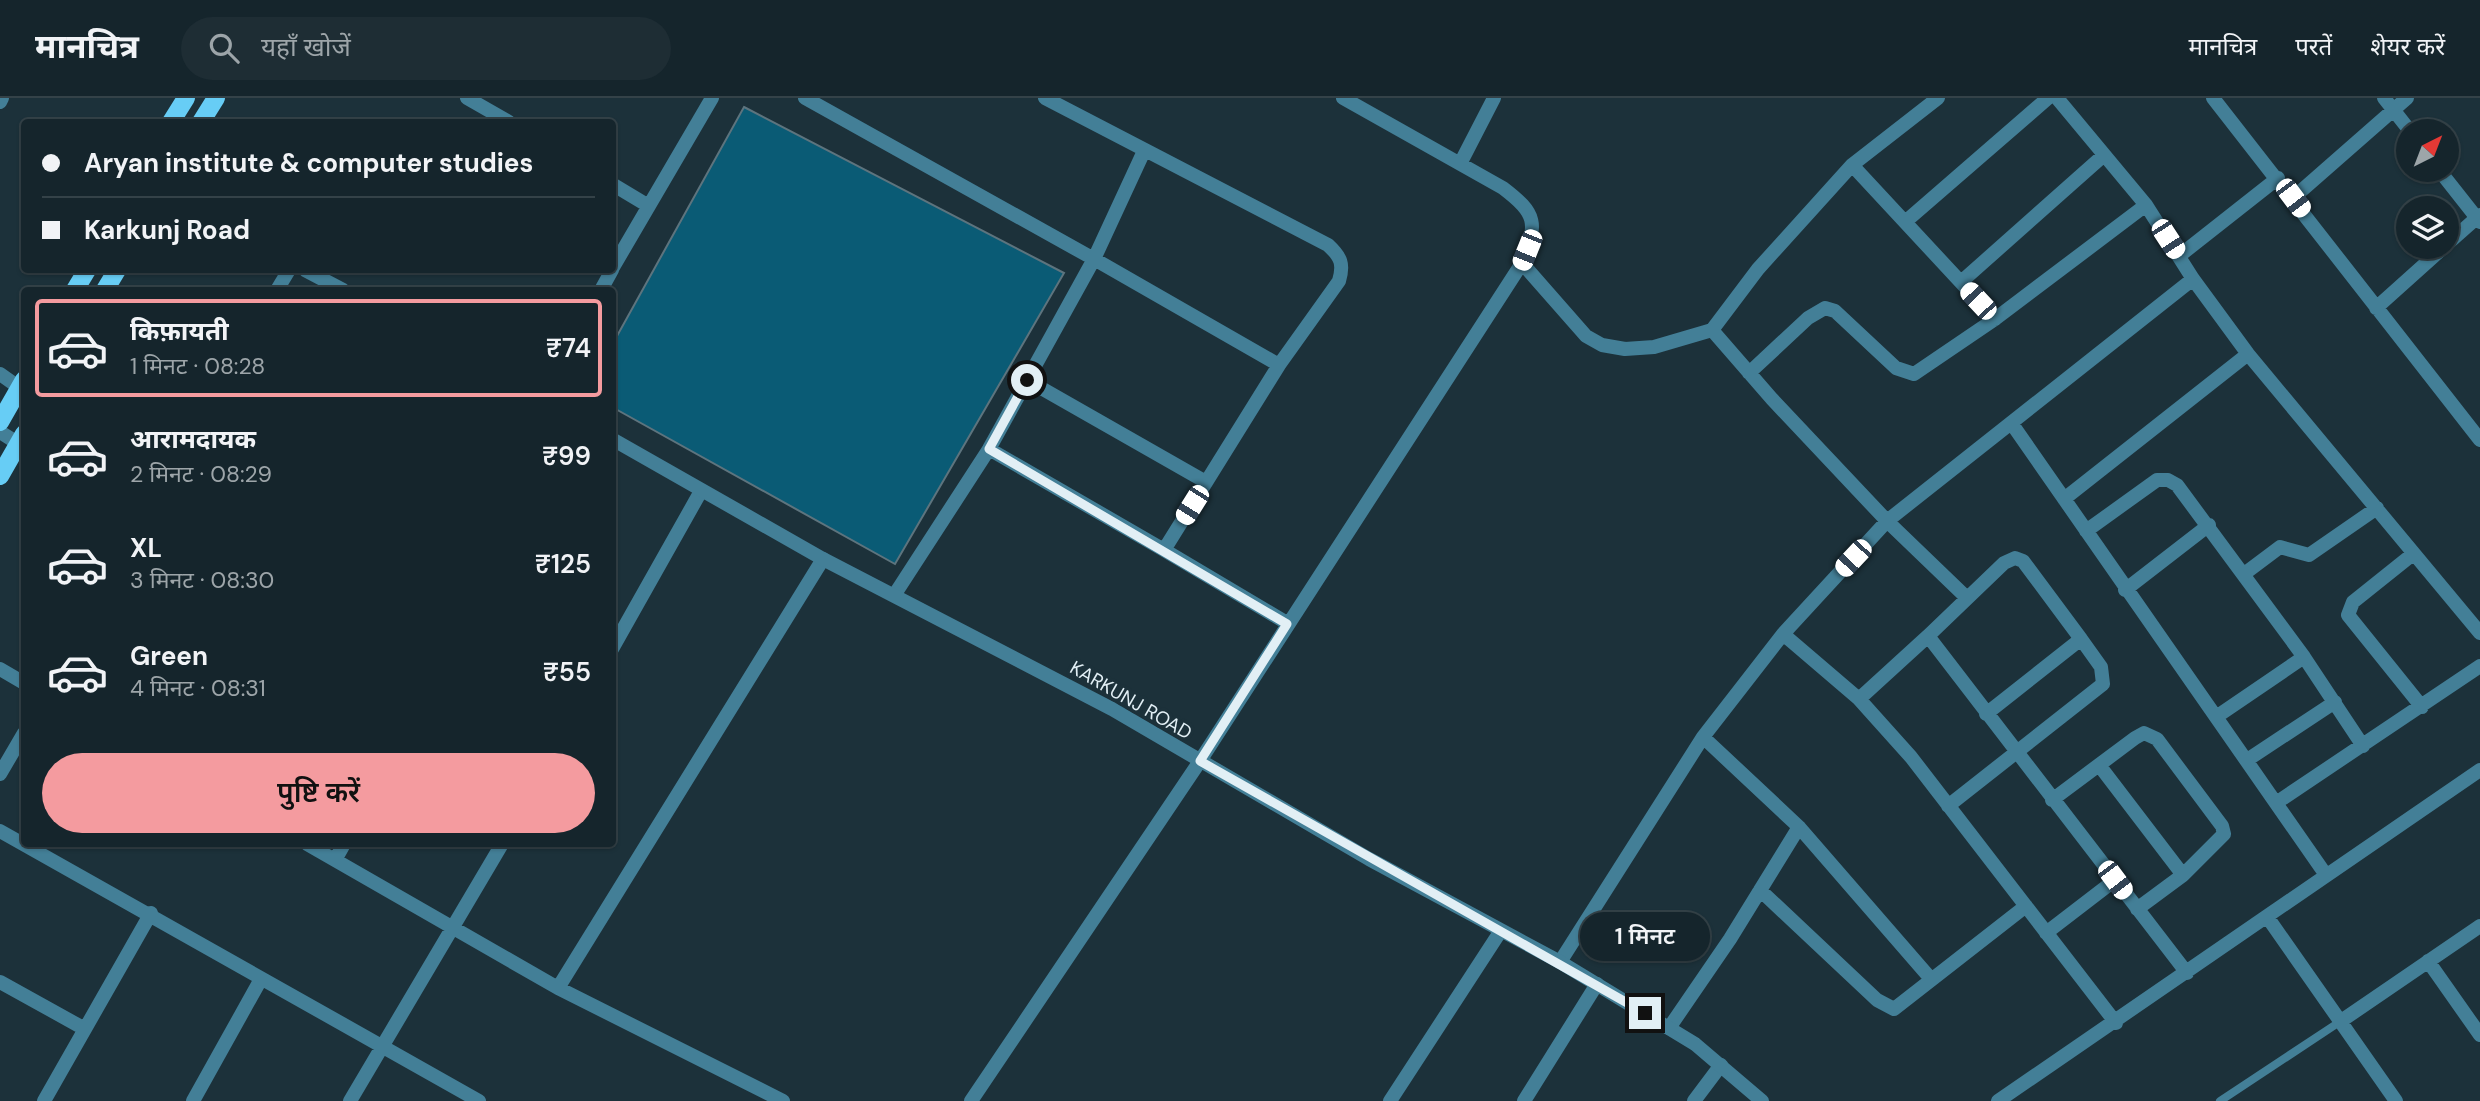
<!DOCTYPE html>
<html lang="hi">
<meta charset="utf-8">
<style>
:root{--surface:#15252c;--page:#1e2d34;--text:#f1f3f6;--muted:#9da5a9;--line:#344248;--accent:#f49b9f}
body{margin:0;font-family:"DM Sans","Noto Sans Devanagari",sans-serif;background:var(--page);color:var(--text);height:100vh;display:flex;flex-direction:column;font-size:26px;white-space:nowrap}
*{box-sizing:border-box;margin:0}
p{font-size:23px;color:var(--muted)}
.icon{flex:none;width:38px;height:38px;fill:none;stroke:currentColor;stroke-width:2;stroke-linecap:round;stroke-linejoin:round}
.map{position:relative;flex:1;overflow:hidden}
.drawer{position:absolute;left:21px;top:189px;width:595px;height:560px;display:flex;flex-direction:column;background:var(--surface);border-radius:7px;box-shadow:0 2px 5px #0004,0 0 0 2px var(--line)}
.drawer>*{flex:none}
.top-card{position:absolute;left:21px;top:21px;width:595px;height:154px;border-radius:7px;box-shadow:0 2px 5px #0004,0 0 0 2px var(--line);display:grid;align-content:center;height:154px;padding:0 21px;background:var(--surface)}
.needle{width:46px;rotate:42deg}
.buttons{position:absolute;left:2396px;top:21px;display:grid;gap:14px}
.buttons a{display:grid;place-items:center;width:63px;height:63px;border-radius:50%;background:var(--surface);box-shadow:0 2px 5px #0004,0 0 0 2px var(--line);font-size:35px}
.end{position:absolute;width:32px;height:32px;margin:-16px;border:9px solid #e2eff5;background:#111;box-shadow:0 0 0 4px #111}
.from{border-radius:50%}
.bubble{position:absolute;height:49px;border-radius:24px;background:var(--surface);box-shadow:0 2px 5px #0004,0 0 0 2px var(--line);font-size:23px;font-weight:600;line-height:49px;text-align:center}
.car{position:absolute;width:21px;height:42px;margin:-21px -10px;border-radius:9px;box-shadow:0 0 5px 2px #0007;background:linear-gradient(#fff 24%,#345 0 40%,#fff 0 76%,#345 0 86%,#fff 0)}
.top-card b{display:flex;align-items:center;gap:24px;height:66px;font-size:26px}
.top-card b+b{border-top:2px solid var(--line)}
.top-card i{width:18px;height:18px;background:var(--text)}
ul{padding:12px 0 0;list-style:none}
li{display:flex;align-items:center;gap:21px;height:98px;margin:0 14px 10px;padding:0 7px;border:4px solid transparent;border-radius:7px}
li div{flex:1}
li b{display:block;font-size:26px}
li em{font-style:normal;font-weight:600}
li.on{border-color:var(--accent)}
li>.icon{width:63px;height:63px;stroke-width:1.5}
.cta{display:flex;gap:14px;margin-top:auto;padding:14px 21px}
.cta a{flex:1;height:80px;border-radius:42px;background:var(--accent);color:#111;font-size:28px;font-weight:600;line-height:80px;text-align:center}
header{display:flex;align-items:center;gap:42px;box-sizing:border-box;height:98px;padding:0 35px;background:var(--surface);border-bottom:2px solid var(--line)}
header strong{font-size:33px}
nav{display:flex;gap:38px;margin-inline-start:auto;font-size:24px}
.search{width:490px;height:63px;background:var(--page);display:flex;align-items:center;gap:18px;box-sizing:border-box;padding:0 24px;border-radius:38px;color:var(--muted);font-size:26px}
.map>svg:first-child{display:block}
.building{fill:#0a5b75;stroke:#5d747e;stroke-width:2}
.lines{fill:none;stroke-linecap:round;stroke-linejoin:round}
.service{stroke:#437f97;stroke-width:8}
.minor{stroke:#437f97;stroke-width:14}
.tertiary{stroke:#437f97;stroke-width:14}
.primary{stroke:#67cdf5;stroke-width:18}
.route{stroke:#e2eff5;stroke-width:9}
.labels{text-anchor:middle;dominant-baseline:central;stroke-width:7;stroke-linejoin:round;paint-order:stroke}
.street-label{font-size:19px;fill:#e2eff5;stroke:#1c313a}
</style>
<header>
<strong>मानचित्र</strong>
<div class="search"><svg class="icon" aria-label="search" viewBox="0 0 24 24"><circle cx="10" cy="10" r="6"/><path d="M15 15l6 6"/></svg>यहाँ खोजें</div>
<nav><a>मानचित्र</a><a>परतें</a><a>शेयर करें</a></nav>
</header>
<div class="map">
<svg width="2480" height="1003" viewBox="0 0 2480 1003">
<rect width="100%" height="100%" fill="#1c313a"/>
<path class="building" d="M744 9 1064 175 895 466 612 309V247Z"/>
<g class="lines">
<path class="service" d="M2220 1003 2341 923"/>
<path class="minor" d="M467 0 509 24
M805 0 1094 161 989 351 895 496
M2057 0 2146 107 2193 181 2248 256 2480 535
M2213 0 2480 342
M2384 0 2410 33
M0 4 2 0
M1144 53 1094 161 1279 267
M1461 64 1494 0
M1852 67 1995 221
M2439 72 2480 124
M612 86 647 107
M2293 100 2407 0
M1905 124 2048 0
M2446 147 2480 117
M2179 158 2278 80
M1522 165 1586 238 1602 247 1625 251 1654 249 1712 232 1758 171 1852 67 1938 0
M612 171 712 0
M1961 184 2104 57
M277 192 289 172
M601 192 612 172
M2376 210 2444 149
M1712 232 1772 301 1887 423 1967 500
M1749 275 1808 220 1825 210 1835 213 1896 270 1914 276 1995 221 2146 107
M1027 282 1206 384
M2012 326 2326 777
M989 351 1164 452 1279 267 1339 183C1344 166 1341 159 1328 147L1045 0
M2064 401 2248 256
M2086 433 2157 382H2168L2177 387 2304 559 2216 619
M1164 452 1287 525
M2413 456 2353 504 2348 517 2422 609
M2244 476 2280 449 2309 457 2377 410
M2125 492 2209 427
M1783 536 1859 601 1911 659 2116 925
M1928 538 2004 465 2015 460 2023 463 2081 541 1986 616
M612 551 701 393
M2304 559 2363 648
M0 571 24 585
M1859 601 1928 538 2187 875
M1703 639 1799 729 1931 881
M2247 662 2335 604
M2099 667 2183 777
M0 676 24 635
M2052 702 2135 640 2144 635 2157 641 2222 728 2224 736 2183 777 2137 811
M2276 705 2480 568
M1948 708 2103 586 2101 569 2081 541
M0 733 479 1003
M307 746 558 890 783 1003
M335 762 344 746
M1760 792 1877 902 1894 911 2026 808
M2268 820 2396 1003
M2046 835 2115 782
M2428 863 2480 937
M1560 864 1703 639 1783 536 1887 423 2193 181
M0 884 85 931
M558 890 823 461
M2341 923 2480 828
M1669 930 1730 841 1799 729
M44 1003 151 815
M193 1003 261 881
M350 1003 502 746
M971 1003 1200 663 1522 165C1538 125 1537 116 1503 90L1343 0
M1390 1003 1500 834
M1524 1003 1597 886
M1694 1003 1721 967
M1998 1003 2480 672"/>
<path class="tertiary" d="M305 172 343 192
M0 276 24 293
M0 334 19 346
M612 341 823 461 1112 611 1369 761 1560 864 1695 946 1762 1003"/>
<path class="primary" d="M171 24 186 0
M201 24 216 0
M75 192 87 172
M105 192 117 172
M0 324 24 282
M0 378 24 336"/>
</g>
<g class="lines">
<path class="route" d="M1027 282 989 351 1287 526 1200 663 1645 915"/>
</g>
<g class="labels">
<g class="street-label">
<text transform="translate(1131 602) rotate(30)">KARKUNJ ROAD</text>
</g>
</g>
</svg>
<div class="buttons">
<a><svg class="needle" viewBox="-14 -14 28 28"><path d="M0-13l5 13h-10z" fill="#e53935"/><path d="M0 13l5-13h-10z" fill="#9da5a9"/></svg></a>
<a><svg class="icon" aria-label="layers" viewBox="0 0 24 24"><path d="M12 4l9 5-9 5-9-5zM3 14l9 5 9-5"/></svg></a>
</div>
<i class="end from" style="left:1027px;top:282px"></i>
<i class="end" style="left:1645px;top:915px"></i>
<div class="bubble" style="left:1580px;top:814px;width:130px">1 मिनट</div>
<i class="car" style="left:2293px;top:100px;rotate:143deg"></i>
<i class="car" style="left:2168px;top:141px;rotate:147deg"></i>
<i class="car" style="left:1527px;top:152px;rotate:202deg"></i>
<i class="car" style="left:1978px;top:203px;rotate:317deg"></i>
<i class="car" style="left:1192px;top:407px;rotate:212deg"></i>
<i class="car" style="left:1853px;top:460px;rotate:223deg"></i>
<i class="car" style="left:2115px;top:782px;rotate:143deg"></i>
<div class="top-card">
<b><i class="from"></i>Aryan institute &amp; computer studies</b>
<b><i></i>Karkunj Road</b>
</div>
<section class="drawer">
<ul>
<li class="on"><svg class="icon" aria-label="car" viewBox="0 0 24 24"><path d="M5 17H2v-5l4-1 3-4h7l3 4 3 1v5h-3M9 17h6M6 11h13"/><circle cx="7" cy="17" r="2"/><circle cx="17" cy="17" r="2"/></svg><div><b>किफ़ायती</b><p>1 मिनट · 08:28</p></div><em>₹74</em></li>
<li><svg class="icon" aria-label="car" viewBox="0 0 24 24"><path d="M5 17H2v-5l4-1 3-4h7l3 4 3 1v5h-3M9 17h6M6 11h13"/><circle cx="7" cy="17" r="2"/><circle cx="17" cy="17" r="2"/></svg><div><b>आरामदायक</b><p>2 मिनट · 08:29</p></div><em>₹99</em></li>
<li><svg class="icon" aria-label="car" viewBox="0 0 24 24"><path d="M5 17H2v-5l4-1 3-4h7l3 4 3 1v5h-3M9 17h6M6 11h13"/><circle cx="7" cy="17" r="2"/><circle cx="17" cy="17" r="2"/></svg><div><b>XL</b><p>3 मिनट · 08:30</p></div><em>₹125</em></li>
<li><svg class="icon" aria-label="car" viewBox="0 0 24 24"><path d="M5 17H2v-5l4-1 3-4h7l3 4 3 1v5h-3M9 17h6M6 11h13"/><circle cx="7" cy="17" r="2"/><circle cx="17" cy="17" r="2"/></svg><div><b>Green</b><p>4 मिनट · 08:31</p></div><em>₹55</em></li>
</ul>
<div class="cta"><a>पुष्टि करें</a></div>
</section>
</div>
